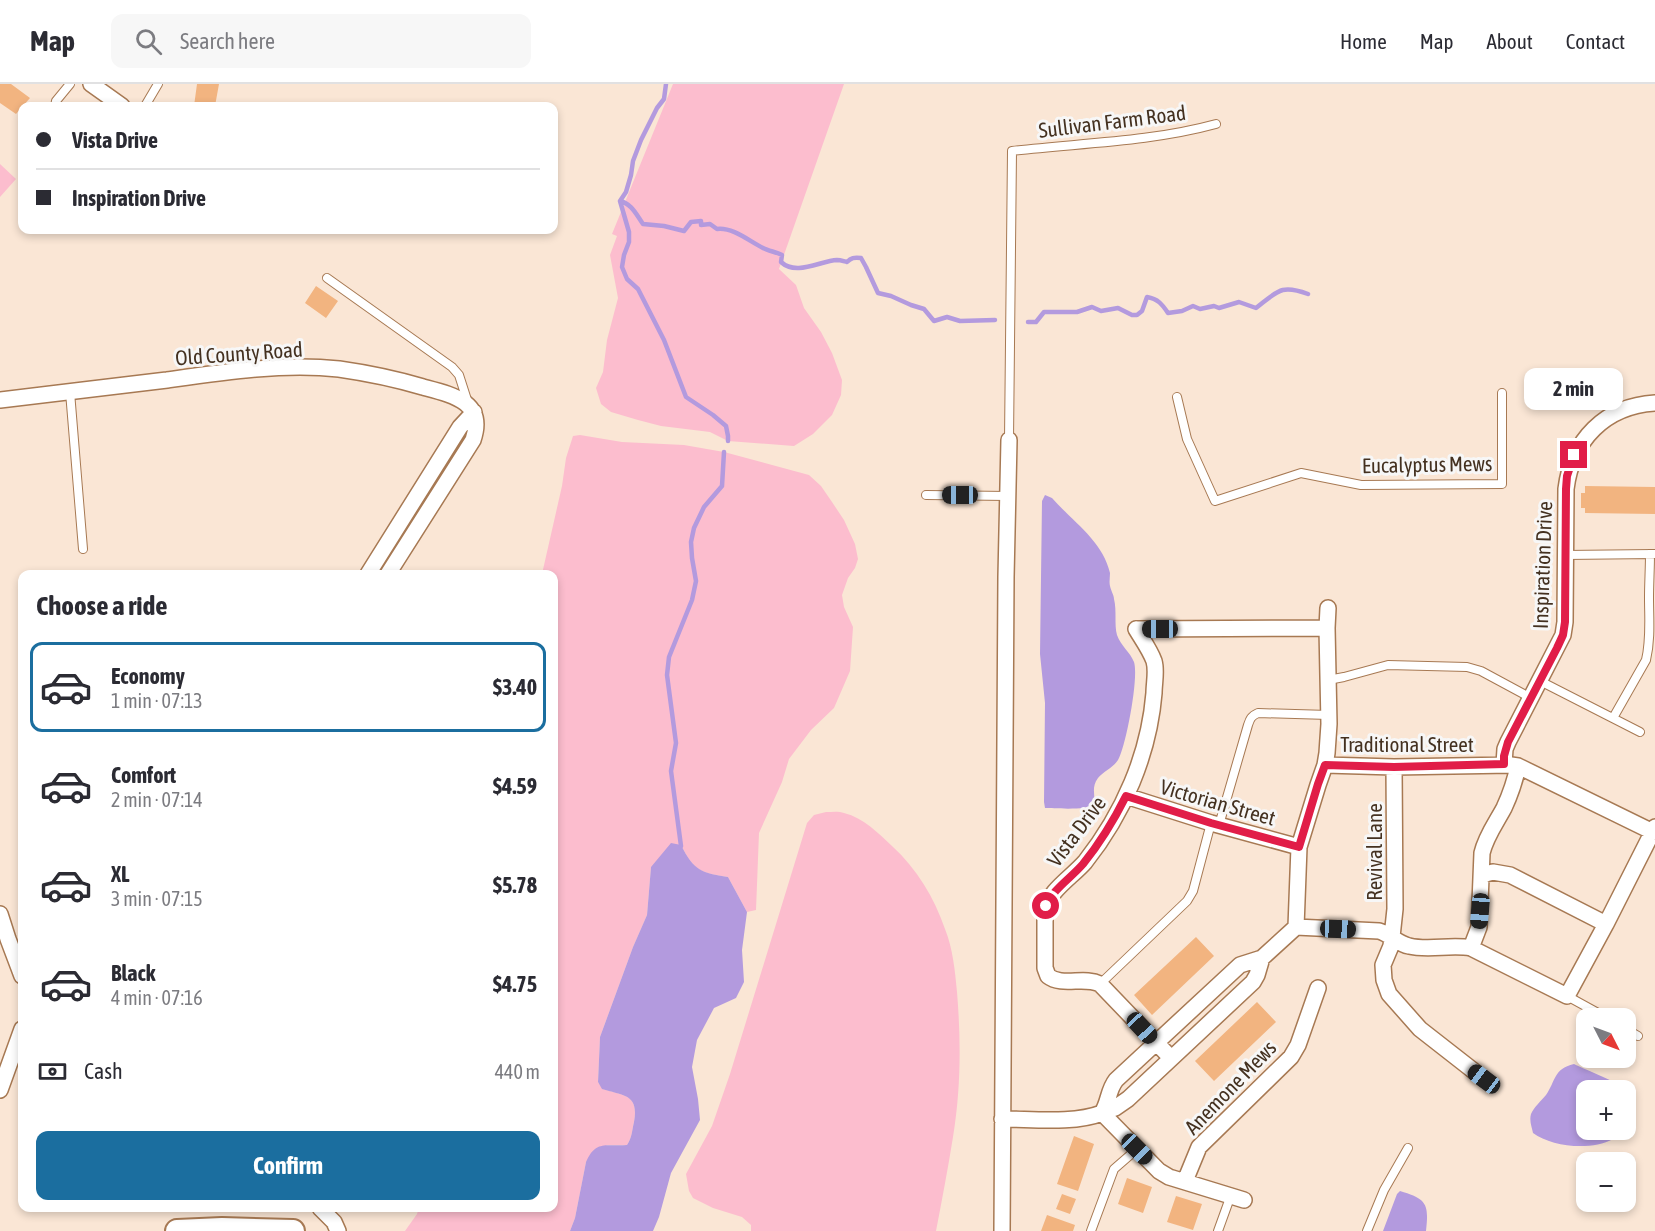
<!DOCTYPE html>
<meta charset="utf-8">
<style>
:root{--surface:#fff;--page:#f7f7f7;--text:#2b2b33;--muted:#7c7c81;--line:#e1e1e2;--accent:#1b6e9f}
body{margin:0;font-family:"Asap Condensed",sans-serif;background:var(--page);color:var(--text);height:100vh;display:flex;flex-direction:column;font-size:22px;white-space:nowrap}
*{box-sizing:border-box;margin:0}
p{font-size:20px;color:var(--muted)}
.icon{flex:none;width:33px;height:33px;fill:none;stroke:currentColor;stroke-width:2;stroke-linecap:round;stroke-linejoin:round}
.map{position:relative;flex:1;overflow:hidden}
.details{position:absolute;left:18px;top:486px;width:540px;height:642px;display:flex;flex-direction:column;background:var(--surface);border-radius:12px;box-shadow:0 3px 9px #0003}
.details>*{flex:none}
.guide{position:absolute;left:18px;top:18px;width:540px;height:132px;border-radius:12px;box-shadow:0 3px 9px #0003;display:grid;align-content:center;height:132px;padding:0 18px;background:var(--surface)}
.needle{width:39px;rotate:132deg}
.controls{position:absolute;left:1576px;top:924px;display:grid;gap:12px}
.controls a{display:grid;place-items:center;width:60px;height:60px;border-radius:12px;background:var(--surface);box-shadow:0 3px 9px #0003;font-size:30px}
.end{position:absolute;width:27px;height:27px;margin:-14px;border:8px solid #e11d48;background:#fff;box-shadow:0 0 0 3px #fff}
.from{border-radius:50%}
.bubble{position:absolute;height:42px;border-radius:12px;background:var(--surface);box-shadow:0 3px 9px #0003;font-size:20px;font-weight:700;line-height:42px;text-align:center}
.car{position:absolute;width:18px;height:36px;margin:-18px -9px;border-radius:8px;box-shadow:0 0 4px 2px #0007;background:linear-gradient(#222 24%,#8ab4d8 0 40%,#222 0 76%,#8ab4d8 0 86%,#222 0)}
.guide b{display:flex;align-items:center;gap:21px;height:57px;font-size:22px}
.guide b+b{border-top:2px solid var(--line)}
.guide i{width:15px;height:15px;background:var(--text)}
ul{padding:0;list-style:none}
li{display:flex;align-items:center;gap:18px;height:90px;margin:0 12px 9px;padding:0 6px;border:3px solid transparent;border-radius:12px}
li div{flex:1}
li b{display:block;font-size:22px}
li em{font-style:normal;font-weight:700}
li.current{border-color:var(--accent)}
li>.icon{width:54px;height:54px;stroke-width:1.5}
h2{padding:0 18px;font-size:27px;line-height:72px}
.pay{display:flex;align-items:center;gap:15px;height:66px;padding:0 18px;font-size:22px}
.pay p{margin-inline-start:auto}
.action{display:flex;gap:12px;margin-top:auto;padding:12px 18px}
.action a{flex:1;height:69px;border-radius:12px;background:var(--accent);color:#fff;font-size:24px;font-weight:700;line-height:69px;text-align:center}
header{display:flex;align-items:center;gap:36px;box-sizing:border-box;height:84px;padding:0 30px;background:var(--surface);border-bottom:2px solid var(--line)}
header strong{font-size:28px}
nav{display:flex;gap:33px;margin-inline-start:auto;font-size:21px}
.search{width:420px;height:54px;background:var(--page);display:flex;align-items:center;gap:15px;box-sizing:border-box;padding:0 21px;border-radius:12px;color:var(--muted);font-size:22px}
.map>svg:first-child{display:block}
.green{fill:#fcbdce}
.water{fill:#b39ade}
.lines{fill:none;stroke-linecap:round;stroke-linejoin:round}
.stream{stroke:#b39ade;stroke-width:4.5}
.building{fill:#f2b480}
.lane-casing{stroke:#a77953;stroke-width:10}
.street-casing{stroke:#a77953;stroke-width:18}
.secondary-casing{stroke:#a77953;stroke-width:26}
.lane{stroke:#fff;stroke-width:8}
.street{stroke:#fff;stroke-width:15}
.secondary{stroke:#fff;stroke-width:22}
.route{stroke:#e11d48;stroke-width:8}
.labels{text-anchor:middle;dominant-baseline:central;stroke-width:6;stroke-linejoin:round;paint-order:stroke}
.street-label{font-size:21px;fill:#443120;stroke:#f7f7f7}
</style>
<header>
<strong>Map</strong>
<div class="search"><svg class="icon" aria-label="search" viewBox="0 0 24 24"><circle cx="10" cy="10" r="6"/><path d="M15 15l6 6"/></svg>Search here</div>
<nav><a>Home</a><a>Map</a><a>About</a><a>Contact</a></nav>
</header>
<div class="map">
<svg width="1655" height="1147" viewBox="0 0 1655 1147">
<rect width="100%" height="100%" fill="#fae6d5"/>
<path class="green" d="M673 0H844L779 185 796 201 804 224 821 248 832 269 842 296 841 311 832 331 813 350 794 362 728 357 710 348 661 342 638 336 611 328 601 320 596 304 603 288 607 256 618 214 610 171 617 152 612 150Z
M0 80 16 95 0 113Z
M580 351 622 358 684 361 724 368 809 391 821 402 832 418 844 436 855 460 858 475 855 484 848 494 842 511 844 523 853 543 850 587 834 624 811 646 789 675 782 698 759 749 756 826 747 828 728 793C701 789 694 787 681 761L651 783 647 831 633 863 600 953 598 998 603 1005C624 1012 639 1010 634 1038 632 1046 632 1054 627 1061H607L586 1078 575 1134 570 1147H405L417 1130 419 1124H554V490H542L562 402 566 374 573 352Z
M826 728C832 728 839 727 844 729 864 734 878 749 892 762 917 785 934 813 945 845 953 865 955 887 957 908 961 956 961 1005 953 1053 948 1084 942 1116 936 1147H751V1141L742 1133 713 1124 693 1114 689 1107 686 1090 712 1042 730 990 807 739 814 731Z"/>
<path class="water" d="M1045 411 1052 414C1072 437 1103 457 1110 489 1110 493 1109 498 1110 502 1111 507 1114 511 1114 515 1117 527 1114 540 1117 551 1121 562 1130 568 1134 578 1139 593 1126 662 1118 676 1113 684 1104 687 1098 694 1090 705 1097 713 1093 720 1089 727 1053 724 1045 724L1044 718 1045 619 1040 570 1042 417Z
M671 759 681 761C694 787 702 789 728 793L747 828 742 866 744 898 736 914 714 924 697 956 692 983 698 1015 700 1036 671 1089 659 1133 653 1147H570L575 1134 586 1078C596 1055 607 1063 627 1061 632 1054 632 1046 634 1038 639 1010 624 1012 602 1005L598 998 600 953 633 863 647 831 651 783Z
M1574 980C1586 986 1618 998 1626 1006 1635 1014 1630 1034 1626 1043V1006H1587V1046H1623C1620 1049 1617 1053 1613 1055 1591 1067 1552 1063 1533 1049 1532 1043 1529 1037 1531 1030 1534 1023 1541 1017 1546 1011 1556 997 1553 985 1574 980Z
M1400 1107C1427 1115 1429 1120 1426 1147H1383L1397 1110Z"/>
<g class="lines">
<path class="stream" d="M666 0 664 15 657 24 641 56 633 77 631 91 626 108 620 117 629 148V158L624 171 622 183 627 195 638 205 664 256 686 313 713 331 726 342 728 352V357
M620 117C632 120 636 130 643 140L664 142 684 147 691 138 701 137V141L710 140 717 145C733 143 749 157 763 164 769 167 776 168 782 171L781 178C796 192 820 177 837 176 840 176 843 177 847 178 851 174 854 173 861 174L866 183 878 209 891 212 911 221 924 225 934 237 947 233 960 237 995 236
M1028 238H1036L1044 228H1077L1092 223 1101 227 1118 224 1132 231H1137L1142 227 1147 213C1158 215 1162 220 1168 229L1182 227 1193 222 1200 225 1214 222 1219 224 1239 218 1256 224C1278 207 1281 200 1308 210
M681 762 671 687 676 659 667 591 669 573 692 516 696 497 692 474 691 458 694 444 704 423 722 402 724 368"/>
</g>
<path class="building" d="M0 0H11L30 14 16 30 0 19Z
M197 0H219L215 22H194Z
M316 202 338 217 326 234 305 219Z
M1585 402 1655 403V430L1585 429V424H1581V409H1585Z
M1196 853 1214 872 1152 931 1134 911Z
M1257 918 1276 938 1214 997 1195 977Z
M1074 1052 1094 1060 1078 1107 1057 1100Z
M1127 1094 1152 1103 1143 1129 1118 1120Z
M1062 1110 1076 1115 1070 1130 1056 1125Z
M1176 1112 1202 1120 1193 1146 1167 1138Z
M1047 1131 1075 1141 1073 1147H1041Z"/>
<g class="lines">
<defs>
<path id="lane" d="M55 22 56 17 70 0
M145 22 158 0
M327 194 452 283 459 291 468 319
M70 308 83 465
M1177 313 1187 355 1215 417 1301 389 1361 401 1502 400V309
M1009 356 1012 67C1080 59 1150 58 1216 40
M926 411 1008 412
M1565 471 1654 470
M1328 596 1344 593 1388 581 1467 583 1481 587 1531 614
M1540 597 1640 648
M1613 634 1646 576C1651 555 1649 534 1649 514 1649 499 1650 485 1650 470
M1219 741 1248 641C1250 635 1251 632 1258 629L1329 631
M1100 900 1187 817 1193 807 1211 739
M1567 912 1607 934
M1626 945 1638 952
M1091 1147 1114 1085 1137 1065
M1218 1147 1231 1111
M1367 1147 1384 1106 1408 1064"/>
<path id="street" d="M91 0 122 22
M0 316C56 309 111 303 167 296 223 288 282 279 339 285 367 289 396 295 423 303 453 311 486 318 473 356L388 490
M368 490 460 343 474 328
M1136 545C1142 555 1150 566 1154 577 1157 587 1154 599 1154 609 1149 671 1123 730 1085 778 1072 793 1048 807 1045 827V884L1048 892C1062 903 1084 892 1100 900L1171 974
M1136 545 1327 544
M1504 680 1505 665 1508 658 1563 551 1565 538 1566 405C1572 356 1605 322 1655 319
M1325 681 1394 683 1511 681 1518 682 1653 748
M1394 683 1395 825 1391 862 1383 881 1384 896 1389 910 1420 945 1484 995
M1126 712 1211 739 1299 763
M1482 791 1493 788 1510 791 1606 840
M0 830 8 855 22 892
M1296 843 1379 847C1390 850 1398 860 1409 862 1429 867 1451 860 1471 864L1567 912 1606 840 1655 743
M1296 843 1299 763 1318 701 1325 681 1327 669 1329 640 1327 544 1328 524
M1471 864 1479 843 1482 769C1486 752 1496 739 1504 724 1510 711 1515 697 1518 682
M1262 874 1257 891 1253 898 1128 1015 1115 1024 1102 1029C1109 1018 1108 1006 1116 996L1240 881 1262 874 1296 843
M0 1006 22 945
M1002 1035C1032 1035 1074 1040 1102 1029L1159 1087 1169 1093 1244 1116
M1185 1097 1199 1063 1291 973 1298 961 1318 904
M320 1124 334 1138 338 1147
M1002 1147 1006 493 1009 356"/>
<path id="secondary" d="M177 1147 222 1145 293 1147"/>
</defs>
<use href="#lane" class="lane-casing"/>
<use href="#street" class="street-casing"/>
<use href="#secondary" class="secondary-casing"/>
<use href="#lane" class="lane"/>
<use href="#street" class="street"/>
<use href="#secondary" class="secondary"/>
</g>
<g class="lines">
<path class="route" d="M1046 822C1053 805 1071 794 1083 780 1100 759 1114 736 1126 712L1211 739 1299 763 1318 700 1325 681 1394 683 1504 680V672L1508 658 1557 564 1563 551 1565 538 1566 405 1567 392 1574 371"/>
</g>
<g class="labels">
<g class="street-label">
<text transform="translate(1112 37) rotate(-7)">Sullivan Farm Road</text>
<text transform="translate(239 269) rotate(-4)">Old County Road</text>
<text transform="translate(1427 380) rotate(-1)">Eucalyptus Mews</text>
<text transform="translate(1542 481) rotate(-88)">Inspiration Drive</text>
<text x="1407" y="660">Traditional Street</text>
<text transform="translate(1218 718) rotate(16)">Victorian Street</text>
<text transform="translate(1076 747) rotate(-53)">Vista Drive</text>
<text transform="translate(1374 768) rotate(-90)">Revival Lane</text>
<text transform="translate(1230 1003) rotate(-46)">Anemone Mews</text>
</g>
</g>
</svg>
<div class="controls">
<a><svg class="needle" viewBox="-14 -14 28 28"><path d="M0-13l5 13h-10z" fill="#e53935"/><path d="M0 13l5-13h-10z" fill="#7c7c81"/></svg></a>
<a>+</a>
<a>−</a>
</div>
<i class="end from" style="left:1046px;top:822px"></i>
<i class="end" style="left:1574px;top:371px"></i>
<div class="bubble" style="left:1524px;top:284px;width:99px">2 min</div>
<i class="car" style="left:960px;top:411px;rotate:270deg"></i>
<i class="car" style="left:1160px;top:545px;rotate:270deg"></i>
<i class="car" style="left:1480px;top:827px;rotate:185deg"></i>
<i class="car" style="left:1338px;top:845px;rotate:92deg"></i>
<i class="car" style="left:1142px;top:944px;rotate:137deg"></i>
<i class="car" style="left:1484px;top:995px;rotate:307deg"></i>
<i class="car" style="left:1137px;top:1065px;rotate:135deg"></i>
<div class="guide">
<b><i class="from"></i>Vista Drive</b>
<b><i></i>Inspiration Drive</b>
</div>
<section class="details">
<h2>Choose a ride</h2>
<ul>
<li class="current"><svg class="icon" aria-label="car" viewBox="0 0 24 24"><path d="M5 17H2v-5l4-1 3-4h7l3 4 3 1v5h-3M9 17h6M6 11h13"/><circle cx="7" cy="17" r="2"/><circle cx="17" cy="17" r="2"/></svg><div><b>Economy</b><p>1 min · 07:13</p></div><em>$3.40</em></li>
<li><svg class="icon" aria-label="car" viewBox="0 0 24 24"><path d="M5 17H2v-5l4-1 3-4h7l3 4 3 1v5h-3M9 17h6M6 11h13"/><circle cx="7" cy="17" r="2"/><circle cx="17" cy="17" r="2"/></svg><div><b>Comfort</b><p>2 min · 07:14</p></div><em>$4.59</em></li>
<li><svg class="icon" aria-label="car" viewBox="0 0 24 24"><path d="M5 17H2v-5l4-1 3-4h7l3 4 3 1v5h-3M9 17h6M6 11h13"/><circle cx="7" cy="17" r="2"/><circle cx="17" cy="17" r="2"/></svg><div><b>XL</b><p>3 min · 07:15</p></div><em>$5.78</em></li>
<li><svg class="icon" aria-label="car" viewBox="0 0 24 24"><path d="M5 17H2v-5l4-1 3-4h7l3 4 3 1v5h-3M9 17h6M6 11h13"/><circle cx="7" cy="17" r="2"/><circle cx="17" cy="17" r="2"/></svg><div><b>Black</b><p>4 min · 07:16</p></div><em>$4.75</em></li>
</ul>
<div class="pay"><svg class="icon" aria-label="cash" viewBox="0 0 24 24"><path d="M3 7h18v10H3z"/><circle cx="12" cy="12" r="2"/></svg>Cash<p>440 m</p></div>
<div class="action"><a>Confirm</a></div>
</section>
</div>
